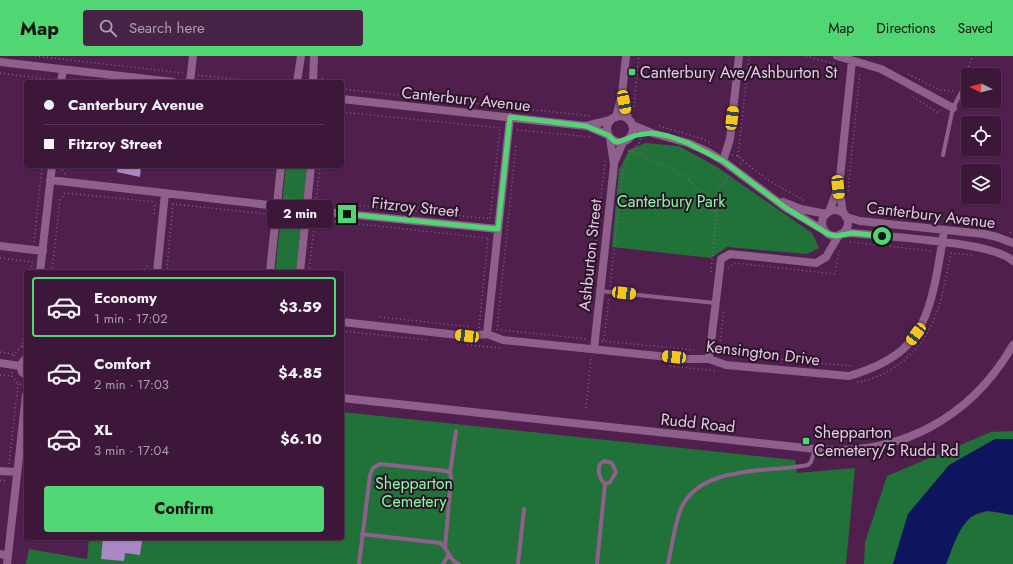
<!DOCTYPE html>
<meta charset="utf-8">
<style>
:root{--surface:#3c173a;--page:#472445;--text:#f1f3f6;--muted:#ac9faf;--line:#553654;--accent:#51d674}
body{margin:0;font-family:Jost,sans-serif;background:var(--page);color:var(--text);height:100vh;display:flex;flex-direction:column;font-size:15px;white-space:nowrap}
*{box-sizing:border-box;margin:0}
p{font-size:13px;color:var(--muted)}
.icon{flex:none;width:22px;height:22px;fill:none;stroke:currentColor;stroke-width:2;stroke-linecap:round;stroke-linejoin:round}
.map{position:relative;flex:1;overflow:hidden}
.sheet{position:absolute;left:24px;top:214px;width:320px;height:270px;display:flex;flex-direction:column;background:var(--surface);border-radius:4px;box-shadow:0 1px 3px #0004,0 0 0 1px var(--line)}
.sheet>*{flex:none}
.hud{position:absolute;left:24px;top:24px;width:320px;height:88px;border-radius:4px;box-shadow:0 1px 3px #0004,0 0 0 1px var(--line);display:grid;align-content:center;height:88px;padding:0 20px;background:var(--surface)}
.needle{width:26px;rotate:276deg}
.controls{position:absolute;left:961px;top:12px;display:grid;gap:8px}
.controls a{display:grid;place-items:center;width:40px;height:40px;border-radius:4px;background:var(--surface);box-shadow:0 1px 3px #0004,0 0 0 1px var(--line);font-size:20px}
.end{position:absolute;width:18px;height:18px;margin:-9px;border:5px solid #51d674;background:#111;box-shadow:0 0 0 2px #111}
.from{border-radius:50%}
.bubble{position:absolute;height:28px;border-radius:4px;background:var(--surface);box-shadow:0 1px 3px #0004,0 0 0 1px var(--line);font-size:13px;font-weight:700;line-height:28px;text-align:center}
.car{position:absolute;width:12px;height:24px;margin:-12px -6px;border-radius:5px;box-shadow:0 0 3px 1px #0007;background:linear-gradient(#f5c518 24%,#345 0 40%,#f5c518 0 76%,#345 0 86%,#f5c518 0)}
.hud b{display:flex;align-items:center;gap:14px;height:38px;font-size:15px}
.hud b+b{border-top:1px solid var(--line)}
.hud i{width:10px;height:10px;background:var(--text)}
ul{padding:7px 0 0;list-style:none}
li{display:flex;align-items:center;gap:12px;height:60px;margin:0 8px 6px;padding:0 12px;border:2px solid transparent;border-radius:4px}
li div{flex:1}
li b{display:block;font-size:15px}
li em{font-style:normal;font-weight:700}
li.current{border-color:var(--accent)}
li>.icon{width:36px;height:36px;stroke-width:1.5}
.primary-button{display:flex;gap:8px;margin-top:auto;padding:8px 20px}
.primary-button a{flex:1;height:46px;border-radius:4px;background:var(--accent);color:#111;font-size:16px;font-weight:700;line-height:46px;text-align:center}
header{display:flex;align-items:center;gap:24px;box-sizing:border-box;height:56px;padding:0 20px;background:var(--accent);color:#111}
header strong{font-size:19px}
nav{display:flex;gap:22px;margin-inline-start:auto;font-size:14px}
.search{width:280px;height:36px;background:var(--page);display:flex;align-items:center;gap:10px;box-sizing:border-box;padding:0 14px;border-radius:4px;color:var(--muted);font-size:15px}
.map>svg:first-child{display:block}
.green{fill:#207238}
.water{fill:#0d155f}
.building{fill:#aa88c7}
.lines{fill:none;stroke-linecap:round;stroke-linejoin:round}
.path{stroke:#895f87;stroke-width:1.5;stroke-dasharray:1 3;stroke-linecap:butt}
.service{stroke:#8e608b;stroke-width:4}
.minor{stroke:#8e608b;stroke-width:8}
.tertiary{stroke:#8e608b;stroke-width:8}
.route{stroke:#51d674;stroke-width:5}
.poi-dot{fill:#51d674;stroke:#291428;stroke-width:1.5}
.labels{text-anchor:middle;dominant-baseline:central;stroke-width:4;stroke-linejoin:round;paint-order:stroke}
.poi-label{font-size:16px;fill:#e7c9e4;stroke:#291428;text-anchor:start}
.street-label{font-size:16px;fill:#e7c9e4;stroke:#291428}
.park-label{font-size:16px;fill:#8bfaa2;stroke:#291428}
</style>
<header>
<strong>Map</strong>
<div class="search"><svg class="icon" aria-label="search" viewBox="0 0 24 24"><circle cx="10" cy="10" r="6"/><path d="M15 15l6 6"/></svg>Search here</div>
<nav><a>Map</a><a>Directions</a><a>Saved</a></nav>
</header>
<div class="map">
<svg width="1013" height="508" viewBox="0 0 1013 508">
<rect width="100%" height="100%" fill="#501f4e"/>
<path class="green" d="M645 87 679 90 717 111 812 177 819 192 807 198 727 191 711 202 612 191 619 114 629 94Z
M286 110H307L296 216H275Z
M342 356 795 404 797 417 855 412 846 508H26L29 493 87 503 89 482H342Z
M1013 375V383H995L928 435 908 458 893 508H864L865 486 887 420 991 376Z
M987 455 1013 459V508H946L959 475 970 461Z"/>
<path class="water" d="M995 383H1013V459C1005 458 996 455 988 455 962 455 954 489 946 508H893L908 458 949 409Z"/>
<path class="building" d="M118 110H141L140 121 117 116Z
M103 482 142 484 140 499 125 497 124 505 101 503Z"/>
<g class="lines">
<path class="path" d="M35 0 183 17
M806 0 835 8
M0 17 54 24
M908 18 940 34 954 35
M965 18 973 0
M198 19 259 26
M322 22 323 26
M342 33 591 60
M913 41 937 56 941 55
M634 51 639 0
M342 56 501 72
M659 70 703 83 712 88
M517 74 591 81
M628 95 634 96 684 119 706 141 716 158
M732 99 738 100 743 104
M738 100 749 0
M740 108 743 105 768 124 805 145
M63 110 62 114 65 118
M848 135 860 16
M286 142 300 144
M316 145 491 163
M316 146 320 110
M172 148 267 158
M154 158 155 146
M283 160 297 162
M490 162 500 73
M331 165 488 182
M1010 177 1013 174
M34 186 42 110
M850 186 932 195
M0 202 32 206 31 216
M728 212 735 207 835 218 839 195
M52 216 60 144 65 137 156 146
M141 216 149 208
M170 216 167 211 173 148
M309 216 315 164
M711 216 719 133 730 120
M610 230 623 114 631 96 640 86 641 80
M589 253 605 104
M380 261 471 271
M479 272 488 182
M497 274 516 88
M501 274 587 283
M342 275 428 284
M604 284 609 242
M602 285 694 294
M467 289 501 292
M22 290H26
M0 296 14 298
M718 297 851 310
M719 297 724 253
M14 300V298L22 290 26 256
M670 310 718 315
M12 316V320L18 328 26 329
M0 319 12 320
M857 326C873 324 889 316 902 306 938 277 942 240 951 197L972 199
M586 352 591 302
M9 408 18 328
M0 424 7 425"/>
<path class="service" d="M943 99 953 52 968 23
M600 235 715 247
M604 405 612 407 616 416 610 426 605 428C599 422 597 416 600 408Z
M450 417 456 375
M362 478 440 487C449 493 448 504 459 508
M359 508 370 419 373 412 380 408 446 415 450 417 451 422 445 492
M443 508 448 500
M518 508 524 453
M597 508 605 428
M668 508C672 490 674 472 680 455 698 408 768 417 808 409L811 406 815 393"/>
<path class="minor" d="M837 0 881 13 953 52
M0 6 173 26
M61 26 63 14
M190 26 193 0
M297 26 301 0
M313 26 314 0
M622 39 628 63
M342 43 586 70 610 64
M607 73a13 13 0 1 1 26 0a13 13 0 1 1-26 0Z
M616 61 622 38 626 0
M632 69 652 77 688 87 708 96 723 105 786 152 825 175
M587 70 608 79
M723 105 730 83 739 0
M614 107 623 86
M50 124 277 150
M783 146 801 153 826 158
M306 154 498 173
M822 167a13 13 0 1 1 26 0a13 13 0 1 1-26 0Z
M829 156 837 134
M843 157 839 131 852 5
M846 161 860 165 984 178 997 181 1013 187
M841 178 852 177C885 181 992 185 1013 205
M0 190 43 195
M40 216 52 110
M157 216 165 137
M270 216 281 110
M300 216 311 110
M342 266 467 280 487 278 503 284 688 303H709L726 309 849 320C907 303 924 280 936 222 939 206 942 190 944 174
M487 278 510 61
M594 293 614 109 610 82
M709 303 721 203 730 198 816 207 826 201 839 179
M0 415 17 416
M0 498 8 500
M7 508 26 339"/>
<path class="tertiary" d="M26 302 20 310 22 316 26 319
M0 307 20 310
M342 342 815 393C899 401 971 362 1013 289"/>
</g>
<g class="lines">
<path class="route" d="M347 158 498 173 510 61 586 70 608 79 614 85 618 86 637 79 652 77 668 80 688 87 723 105 786 152 828 178 836 180 852 177 882 180"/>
</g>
<g class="poi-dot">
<rect x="628" y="12" width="8" height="8" rx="2"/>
<rect x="802" y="381" width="8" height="8" rx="2"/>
</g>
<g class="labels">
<g class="poi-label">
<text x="640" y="16">Canterbury Ave/Ashburton St</text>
<text x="814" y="376">Shepparton<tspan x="814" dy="18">Cemetery/5 Rudd Rd</tspan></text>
</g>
<g class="street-label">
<text transform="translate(466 43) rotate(6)">Canterbury Avenue</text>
<text transform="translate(415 151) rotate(6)">Fitzroy Street</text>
<text transform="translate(931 159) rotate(7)">Canterbury Avenue</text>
<text transform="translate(590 199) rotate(-84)">Ashburton Street</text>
<text transform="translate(763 297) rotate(7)">Kensington Drive</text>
<text transform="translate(698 367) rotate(6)">Rudd Road</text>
</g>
<g class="park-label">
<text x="671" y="145">Canterbury Park</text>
<text x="414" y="427">Shepparton<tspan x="414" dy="18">Cemetery</tspan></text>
</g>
</g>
</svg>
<div class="controls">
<a><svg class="needle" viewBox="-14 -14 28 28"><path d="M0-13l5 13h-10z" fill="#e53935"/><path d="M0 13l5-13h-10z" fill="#ac9faf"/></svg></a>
<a><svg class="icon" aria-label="locate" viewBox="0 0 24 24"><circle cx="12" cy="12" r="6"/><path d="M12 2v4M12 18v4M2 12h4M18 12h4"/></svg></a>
<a><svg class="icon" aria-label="layers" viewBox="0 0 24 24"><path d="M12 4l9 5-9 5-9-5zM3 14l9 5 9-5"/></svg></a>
</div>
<i class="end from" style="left:882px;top:180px"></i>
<i class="end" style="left:347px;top:158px"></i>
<div class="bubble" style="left:267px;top:144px;width:66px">2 min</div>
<i class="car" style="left:624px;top:46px;rotate:169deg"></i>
<i class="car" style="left:732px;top:62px;rotate:7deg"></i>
<i class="car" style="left:838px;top:131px;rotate:174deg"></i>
<i class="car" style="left:624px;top:237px;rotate:96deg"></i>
<i class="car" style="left:916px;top:278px;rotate:217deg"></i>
<i class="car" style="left:467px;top:280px;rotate:277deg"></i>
<i class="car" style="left:674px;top:301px;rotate:276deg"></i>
<div class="hud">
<b><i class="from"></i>Canterbury Avenue</b>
<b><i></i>Fitzroy Street</b>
</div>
<section class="sheet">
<ul>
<li class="current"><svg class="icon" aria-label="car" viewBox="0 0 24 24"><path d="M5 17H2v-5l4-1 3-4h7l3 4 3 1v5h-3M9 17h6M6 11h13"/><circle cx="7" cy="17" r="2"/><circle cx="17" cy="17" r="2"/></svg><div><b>Economy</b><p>1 min · 17:02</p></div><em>$3.59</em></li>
<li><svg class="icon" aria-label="car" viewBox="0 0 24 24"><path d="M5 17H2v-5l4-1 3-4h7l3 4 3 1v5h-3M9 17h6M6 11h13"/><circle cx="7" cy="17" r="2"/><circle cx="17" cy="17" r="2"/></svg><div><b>Comfort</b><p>2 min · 17:03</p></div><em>$4.85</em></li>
<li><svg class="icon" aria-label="car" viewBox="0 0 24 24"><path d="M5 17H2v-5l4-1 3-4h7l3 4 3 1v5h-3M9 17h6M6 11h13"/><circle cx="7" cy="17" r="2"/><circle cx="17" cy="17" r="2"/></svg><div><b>XL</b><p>3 min · 17:04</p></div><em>$6.10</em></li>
</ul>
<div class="primary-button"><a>Confirm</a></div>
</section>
</div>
